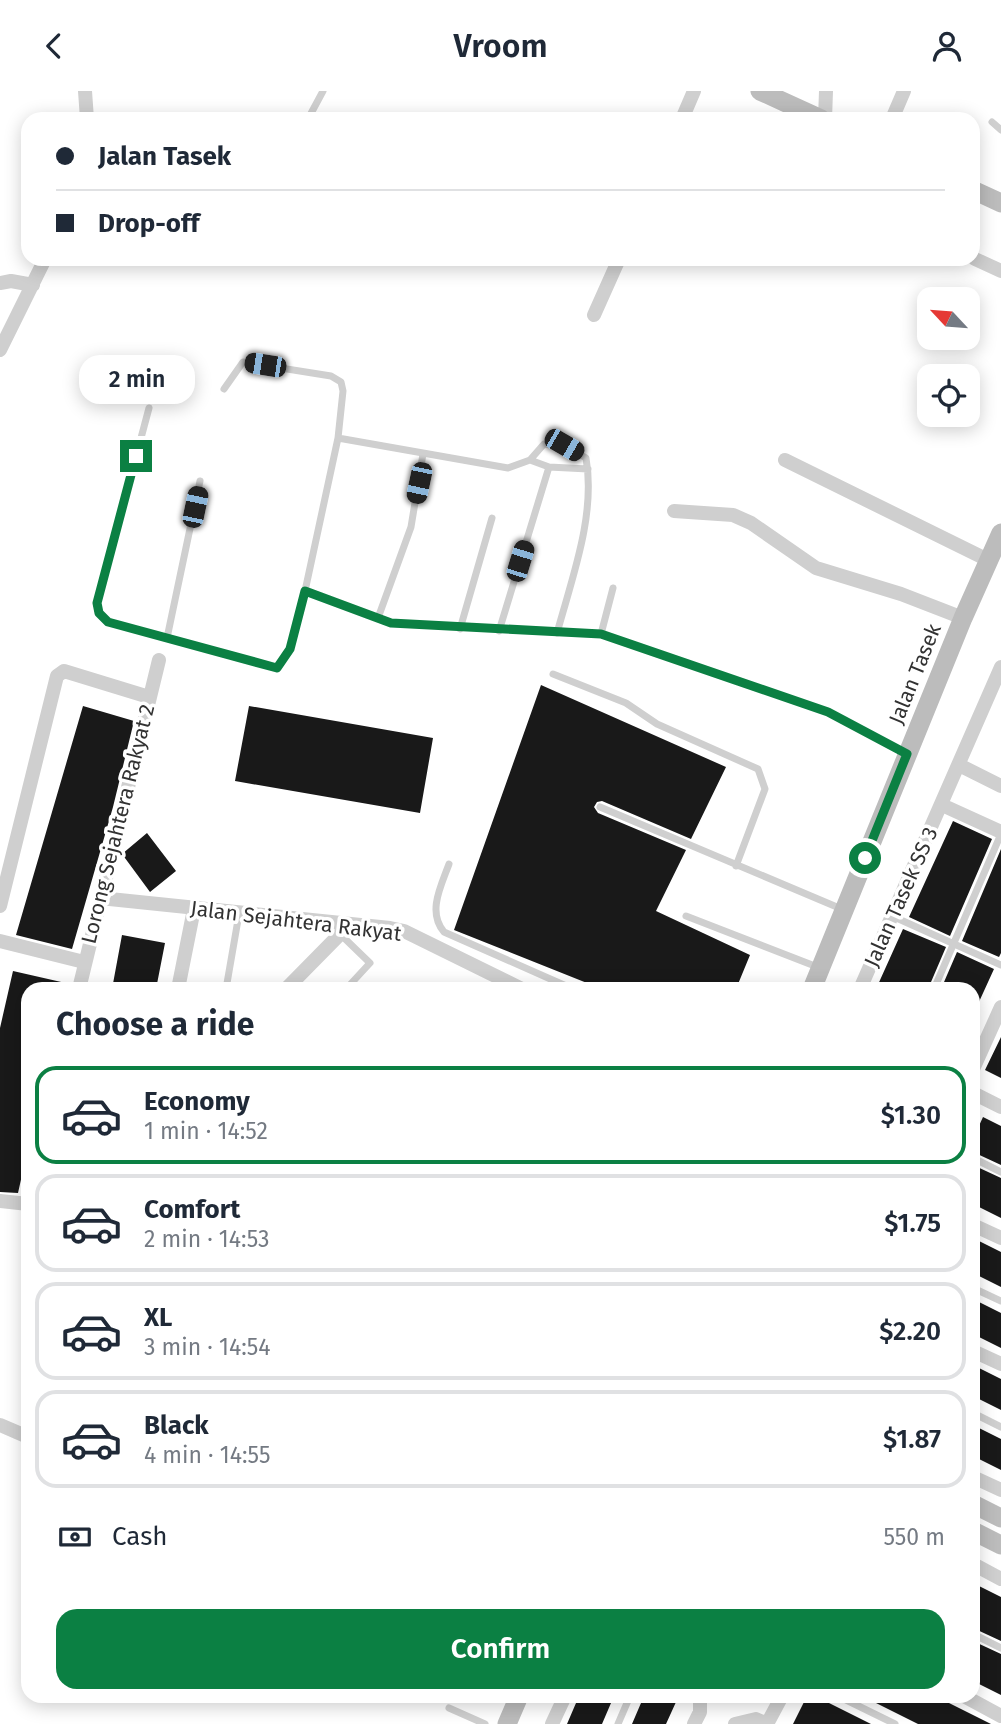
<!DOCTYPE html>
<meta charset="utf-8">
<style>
:root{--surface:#fff;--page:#f2f2f3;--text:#1f2937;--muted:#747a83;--line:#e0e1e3;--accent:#0b8043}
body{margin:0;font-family:"Fira Sans",sans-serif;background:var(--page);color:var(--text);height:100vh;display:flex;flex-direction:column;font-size:26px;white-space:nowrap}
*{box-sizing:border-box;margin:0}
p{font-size:23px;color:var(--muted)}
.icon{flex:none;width:38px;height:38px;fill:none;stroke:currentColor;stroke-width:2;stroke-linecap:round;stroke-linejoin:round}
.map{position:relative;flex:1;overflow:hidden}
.drawer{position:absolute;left:21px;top:891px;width:959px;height:721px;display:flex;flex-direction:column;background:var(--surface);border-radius:21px;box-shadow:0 4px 18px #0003}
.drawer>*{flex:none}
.guide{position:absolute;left:21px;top:21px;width:959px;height:154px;border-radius:21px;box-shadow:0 4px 18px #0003;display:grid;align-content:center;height:154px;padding:0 35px;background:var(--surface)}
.needle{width:46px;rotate:296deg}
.controls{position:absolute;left:917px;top:196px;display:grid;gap:14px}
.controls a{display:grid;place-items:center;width:63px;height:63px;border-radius:14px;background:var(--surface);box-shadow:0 4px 18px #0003;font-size:35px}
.end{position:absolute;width:32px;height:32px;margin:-16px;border:9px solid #0b8043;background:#fff;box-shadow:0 0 0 4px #fff}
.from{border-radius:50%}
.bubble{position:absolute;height:49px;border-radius:21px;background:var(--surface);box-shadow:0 4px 18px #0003;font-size:23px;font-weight:600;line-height:49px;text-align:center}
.car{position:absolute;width:21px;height:42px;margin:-21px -10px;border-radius:9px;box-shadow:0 0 5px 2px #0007;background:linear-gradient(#222 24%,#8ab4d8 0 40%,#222 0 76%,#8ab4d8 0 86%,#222 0)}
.guide b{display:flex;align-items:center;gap:24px;height:66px;font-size:26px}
.guide b+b{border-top:2px solid var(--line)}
.guide i{width:18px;height:18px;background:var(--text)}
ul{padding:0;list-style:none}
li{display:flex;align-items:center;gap:21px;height:98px;margin:0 14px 10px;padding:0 21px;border:4px solid var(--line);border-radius:21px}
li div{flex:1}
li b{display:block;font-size:26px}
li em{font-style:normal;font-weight:600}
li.current{border-color:var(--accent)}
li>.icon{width:63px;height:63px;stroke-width:1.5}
h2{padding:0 35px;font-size:32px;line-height:84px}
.pay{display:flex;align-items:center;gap:18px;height:77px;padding:0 35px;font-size:26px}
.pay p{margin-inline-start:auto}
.primary-button{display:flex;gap:14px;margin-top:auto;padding:14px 35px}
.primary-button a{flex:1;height:80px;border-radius:21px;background:var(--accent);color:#fff;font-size:28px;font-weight:600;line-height:80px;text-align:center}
header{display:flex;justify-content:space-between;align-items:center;height:91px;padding:0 35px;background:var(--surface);font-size:32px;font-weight:600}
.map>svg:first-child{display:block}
.building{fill:#191919}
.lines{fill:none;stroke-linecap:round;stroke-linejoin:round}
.lane{stroke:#cfcfcf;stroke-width:7}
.street{stroke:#cfcfcf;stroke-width:14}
.secondary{stroke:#bcbcbc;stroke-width:19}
.route{stroke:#0b8043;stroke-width:9}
.labels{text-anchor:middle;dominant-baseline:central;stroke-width:7;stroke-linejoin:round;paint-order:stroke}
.street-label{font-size:21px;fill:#323232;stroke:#fff}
</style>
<header><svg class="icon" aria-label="back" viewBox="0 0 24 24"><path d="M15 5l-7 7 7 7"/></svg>Vroom<svg class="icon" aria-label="person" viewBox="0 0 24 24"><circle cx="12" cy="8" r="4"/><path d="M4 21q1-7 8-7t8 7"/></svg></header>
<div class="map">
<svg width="1001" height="1633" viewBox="0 0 1001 1633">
<rect width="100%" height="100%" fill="#fff"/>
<path class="building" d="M541 594 726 676 691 748 602 710 597 711 594 716 598 722 686 759 656 820 750 864 736 898H602L454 839Z
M83 615 134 630 113 716 72 858 16 844Z
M249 615 433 647 420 722 235 690Z
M953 730 992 748 950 845 909 826Z
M147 742 176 780 150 801 122 763Z
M1001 758V862L999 866 962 850Z
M903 838 946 856 928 898H876Z
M122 844 165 852 156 898H112Z
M957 861 994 878 973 924V898H941Z
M13 880 70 893V898H28V1057L18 1102 0 1101V937Z
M1001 946V987L985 979Z
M983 1026 1001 1035V1074L973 1061V1048Z
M973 1074 1001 1087V1127L973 1113Z
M973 1147 1001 1161V1196L973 1182Z
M973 1208 1001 1222V1257L973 1243Z
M973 1274 1001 1288V1319L973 1305Z
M973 1334 1001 1348V1379L973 1365Z
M973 1492 1001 1506V1550L973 1537Z
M973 1550 1001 1563V1604L973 1590Z
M579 1605H614L602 1633H567Z
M644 1605H661L676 1611 666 1633H632Z
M807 1605H815L871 1633H793Z
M862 1605H935L991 1633H918Z"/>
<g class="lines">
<path class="lane" d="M308 28 323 0
M992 31 1001 39
M149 317 97 512 99 522 108 531 277 577 290 558 305 500 338 347 343 300 341 291 331 285 243 271 224 298
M338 347 508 377 530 369 544 353 564 354 586 367C596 424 572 487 557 542
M530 369 549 376 588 378
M305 500 391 532 601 543 828 621 906 663
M378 527 411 436 423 363
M460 538 492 427
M499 540 549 376
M601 543 613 497
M167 547 200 390
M553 583 626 612 657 633 758 678 765 698 736 775
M600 716 844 819
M449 773C441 795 427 821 444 841L573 898
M686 825 820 877
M892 825 1001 874
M340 843 370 872 346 898
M226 898 239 823
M934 898 1001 743
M973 1067 1001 1081
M973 1197 1001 1210
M973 1322 1001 1336
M973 1543 1001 1557
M838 1605 895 1633
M449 1617 485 1633
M618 1633 630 1605"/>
<path class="street" d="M85 0 87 28
M682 28 694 0
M825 28 826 0
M892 28 904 0
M975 168 1001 180
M0 192 11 190 33 194
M594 224 619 168
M0 259 45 168
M785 369 988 469
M674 420 733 424 751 432 816 477 901 503 963 527
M959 674 1001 695
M942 714 1001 741
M100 807 390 837 404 840 522 898
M0 815 57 585 64 580 149 606
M0 850 84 871
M79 898 159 569
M178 898 194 818
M286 898 348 835
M860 898 1001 576
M973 978 1001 916
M973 1002 1001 1016
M0 1110 28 1113
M973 1134 1001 1147
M973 1260 1001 1273
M0 1334 28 1346
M973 1386 1001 1399
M973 1473 1001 1488
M964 1605 1001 1625
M552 1633 565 1605
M694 1633 700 1621V1605
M735 1633 756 1628 767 1633 782 1605"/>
<path class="secondary" d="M760 0 821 28
M973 99 1001 112
M812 898 963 527 1001 442
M973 1413 1001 1427
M973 1440 1001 1454
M507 1633 519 1605"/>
</g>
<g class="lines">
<path class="route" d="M136 365 97 512 99 522 108 531 277 577 290 558 305 500 391 532 601 543 828 621 907 663 865 767"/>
</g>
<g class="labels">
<g class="street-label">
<text transform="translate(915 583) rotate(-68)">Jalan Tasek</text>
<text transform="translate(118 733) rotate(-76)">Lorong Sejahtera Rakyat 2</text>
<text transform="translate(901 806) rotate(-66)">Jalan Tasek SS 3</text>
<text transform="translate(296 830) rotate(7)">Jalan Sejahtera Rakyat</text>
</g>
</g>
</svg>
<div class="controls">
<a><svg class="needle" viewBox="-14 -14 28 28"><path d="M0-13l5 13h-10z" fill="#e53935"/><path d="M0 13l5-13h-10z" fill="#747a83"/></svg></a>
<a><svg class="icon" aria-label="locate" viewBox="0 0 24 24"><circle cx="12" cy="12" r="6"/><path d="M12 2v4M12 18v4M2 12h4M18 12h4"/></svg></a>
</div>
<i class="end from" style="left:865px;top:767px"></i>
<i class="end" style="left:136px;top:365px"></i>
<div class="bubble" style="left:79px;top:264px;width:116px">2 min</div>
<i class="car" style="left:265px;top:274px;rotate:279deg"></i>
<i class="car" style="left:564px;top:354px;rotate:120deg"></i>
<i class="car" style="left:419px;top:392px;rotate:192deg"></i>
<i class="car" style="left:195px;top:416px;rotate:12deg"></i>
<i class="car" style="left:520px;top:470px;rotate:17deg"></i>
<div class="guide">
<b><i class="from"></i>Jalan Tasek</b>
<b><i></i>Drop-off</b>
</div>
<section class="drawer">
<h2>Choose a ride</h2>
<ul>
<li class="current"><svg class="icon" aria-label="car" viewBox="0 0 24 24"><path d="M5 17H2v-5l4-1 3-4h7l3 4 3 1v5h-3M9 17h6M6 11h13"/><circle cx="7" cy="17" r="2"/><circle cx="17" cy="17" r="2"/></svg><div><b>Economy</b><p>1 min · 14:52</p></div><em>$1.30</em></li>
<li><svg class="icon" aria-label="car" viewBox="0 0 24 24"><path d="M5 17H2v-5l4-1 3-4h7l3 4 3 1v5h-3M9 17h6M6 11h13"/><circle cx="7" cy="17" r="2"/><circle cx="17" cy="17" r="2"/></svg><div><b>Comfort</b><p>2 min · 14:53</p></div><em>$1.75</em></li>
<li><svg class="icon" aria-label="car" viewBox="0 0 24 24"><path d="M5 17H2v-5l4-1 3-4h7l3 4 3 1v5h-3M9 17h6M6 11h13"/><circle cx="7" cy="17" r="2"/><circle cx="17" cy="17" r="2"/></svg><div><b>XL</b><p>3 min · 14:54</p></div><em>$2.20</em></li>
<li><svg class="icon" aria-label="car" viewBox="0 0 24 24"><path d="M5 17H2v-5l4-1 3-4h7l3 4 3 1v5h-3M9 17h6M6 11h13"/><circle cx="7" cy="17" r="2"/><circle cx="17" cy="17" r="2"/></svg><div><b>Black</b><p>4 min · 14:55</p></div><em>$1.87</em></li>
</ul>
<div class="pay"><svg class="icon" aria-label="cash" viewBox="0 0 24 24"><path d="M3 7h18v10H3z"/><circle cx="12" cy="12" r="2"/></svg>Cash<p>550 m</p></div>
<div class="primary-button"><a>Confirm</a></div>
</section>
</div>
